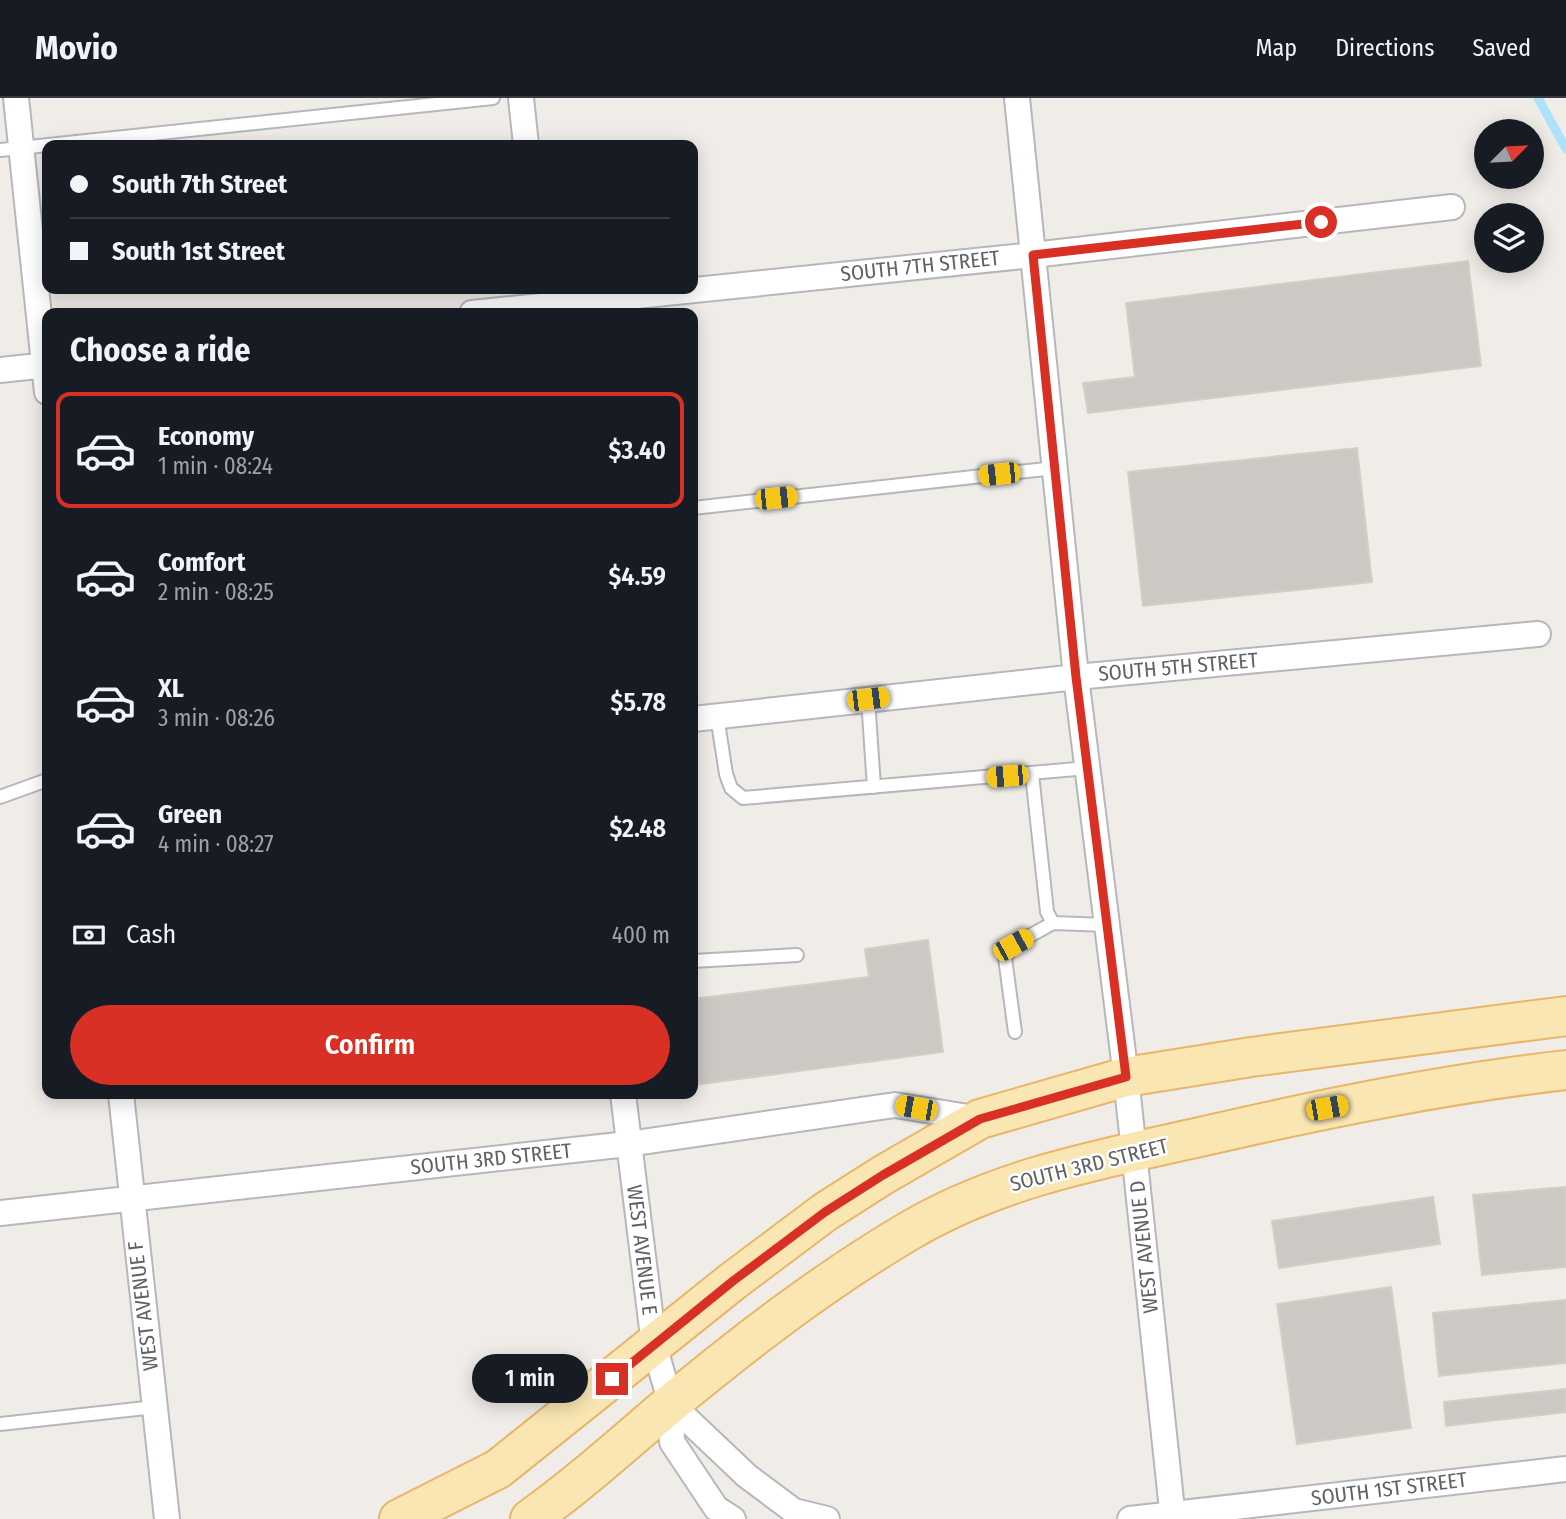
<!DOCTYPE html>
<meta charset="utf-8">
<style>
:root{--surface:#171b24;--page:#20242c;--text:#f1f3f6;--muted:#9ea1a6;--line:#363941;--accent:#d93025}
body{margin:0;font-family:"Fira Sans Condensed",sans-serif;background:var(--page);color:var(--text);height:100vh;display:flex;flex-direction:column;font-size:26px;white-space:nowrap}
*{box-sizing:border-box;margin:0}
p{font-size:23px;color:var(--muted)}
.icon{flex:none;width:38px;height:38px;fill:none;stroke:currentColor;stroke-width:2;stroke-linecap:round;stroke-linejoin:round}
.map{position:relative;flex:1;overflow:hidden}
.panel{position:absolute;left:42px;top:210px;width:656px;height:791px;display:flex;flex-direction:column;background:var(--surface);border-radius:14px;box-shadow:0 4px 18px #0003}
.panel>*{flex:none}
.hud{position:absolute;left:42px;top:42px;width:656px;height:154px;border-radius:14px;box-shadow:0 4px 18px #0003;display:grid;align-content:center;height:154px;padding:0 28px;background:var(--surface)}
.needle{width:46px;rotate:66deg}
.fabs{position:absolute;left:1474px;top:21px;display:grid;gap:14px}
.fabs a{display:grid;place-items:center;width:70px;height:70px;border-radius:50%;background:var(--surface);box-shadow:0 4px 18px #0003;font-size:35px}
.end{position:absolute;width:32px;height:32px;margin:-16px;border:9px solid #d93025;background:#fff;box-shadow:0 0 0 4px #fff}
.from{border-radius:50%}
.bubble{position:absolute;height:49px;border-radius:24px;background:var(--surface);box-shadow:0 4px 18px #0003;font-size:23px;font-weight:600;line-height:49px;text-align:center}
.car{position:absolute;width:21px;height:42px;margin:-21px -10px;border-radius:9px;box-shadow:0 0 5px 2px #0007;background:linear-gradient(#f5c518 24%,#345 0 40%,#f5c518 0 76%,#345 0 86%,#f5c518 0)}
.hud b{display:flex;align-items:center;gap:24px;height:66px;font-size:26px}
.hud b+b{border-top:2px solid var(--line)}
.hud i{width:18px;height:18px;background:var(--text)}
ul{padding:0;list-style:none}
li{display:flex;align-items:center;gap:21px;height:116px;margin:0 14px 10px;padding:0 14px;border:4px solid transparent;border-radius:14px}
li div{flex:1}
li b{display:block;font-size:26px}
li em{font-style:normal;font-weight:600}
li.current{border-color:var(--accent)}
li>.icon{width:63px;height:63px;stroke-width:1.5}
h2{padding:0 28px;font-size:32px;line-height:84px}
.pay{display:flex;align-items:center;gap:18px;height:77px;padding:0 28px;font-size:26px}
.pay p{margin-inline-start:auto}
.action{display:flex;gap:14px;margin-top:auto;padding:14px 28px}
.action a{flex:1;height:80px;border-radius:42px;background:var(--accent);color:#fff;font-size:28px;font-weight:600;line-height:80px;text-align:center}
header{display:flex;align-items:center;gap:42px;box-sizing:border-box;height:98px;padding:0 35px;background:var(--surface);border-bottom:2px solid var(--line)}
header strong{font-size:33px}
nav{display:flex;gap:38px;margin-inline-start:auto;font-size:24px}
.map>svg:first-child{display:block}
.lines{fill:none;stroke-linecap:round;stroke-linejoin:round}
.stream{stroke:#afe1f9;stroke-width:9}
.building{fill:#ccc8c4;stroke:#d4cec6;stroke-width:2}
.lane-casing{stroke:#b5b8bb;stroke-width:16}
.street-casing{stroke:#b5b8bb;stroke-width:28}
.primary-casing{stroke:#e8b669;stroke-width:42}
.lane{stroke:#fff;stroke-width:12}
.street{stroke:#fff;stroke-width:24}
.primary{stroke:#fae6b3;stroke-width:38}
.route{stroke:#d93025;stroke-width:9}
.labels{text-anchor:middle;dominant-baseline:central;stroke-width:5;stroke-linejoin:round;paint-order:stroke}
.street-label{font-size:21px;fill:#5f6367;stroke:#fff}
</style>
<header>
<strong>Movio</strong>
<nav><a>Map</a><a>Directions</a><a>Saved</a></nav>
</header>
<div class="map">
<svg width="1566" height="1421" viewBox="0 0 1566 1421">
<rect width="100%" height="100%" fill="#f0ede8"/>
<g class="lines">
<path class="stream" d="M1538 0 1566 51"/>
</g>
<path class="building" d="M1468 163 1481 268 1088 315 1083 285 1135 279 1126 205Z
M1357 350 1372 484 1143 508 1128 374Z
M928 842 943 954 693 987V901L869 879 865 851Z
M1566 1089V1169L1482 1177 1473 1097Z
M1433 1099 1440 1146 1279 1170 1272 1123Z
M1391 1189 1411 1330 1297 1346 1277 1206Z
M1566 1202V1265L1439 1278 1433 1215Z
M1566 1291V1314L1446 1328 1444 1304Z"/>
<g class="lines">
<defs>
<path id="lane" d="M0 52 493 0
M693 410 1055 370
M868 601 874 689
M717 618 726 676 731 690 743 700 1088 670
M1032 676 1047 814 1053 825
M0 699 47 682
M693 863 797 857
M1015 934 1005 860 1013 847 1053 825 1107 827
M0 1326 155 1309"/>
<path id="street" d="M16 0 47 294
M521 0 526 47
M1017 0 1076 579 1126 979 1173 1421
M472 215 1033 157 1452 109
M0 272 47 267
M693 621 1076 579 1538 536
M121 996 167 1421
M623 996 654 1247 671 1306 672 1344 716 1410 733 1421
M0 1115 628 1046 895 1007 980 1021
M671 1306 747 1378 794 1413 827 1421
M1130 1421 1566 1371"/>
<path id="primary" d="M399 1421 498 1371 733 1183 825 1114 883 1077 980 1021 1126 979 1251 959 1566 918
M530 1421C579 1386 623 1346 669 1307 745 1244 824 1183 909 1133 998 1080 1101 1061 1200 1039 1322 1011 1443 986 1566 972"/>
</defs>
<use href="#lane" class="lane-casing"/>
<use href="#street" class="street-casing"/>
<use href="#primary" class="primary-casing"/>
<use href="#lane" class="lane"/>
<use href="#street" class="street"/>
<use href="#primary" class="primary"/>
</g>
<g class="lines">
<path class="route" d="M612 1281 733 1183 825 1114 883 1077 980 1021 1126 979 1076 579 1033 157 1321 124"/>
</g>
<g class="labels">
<g class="street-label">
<text transform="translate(920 168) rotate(-6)">SOUTH 7TH STREET</text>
<text transform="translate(1178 569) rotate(-5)">SOUTH 5TH STREET</text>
<text transform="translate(491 1061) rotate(-6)">SOUTH 3RD STREET</text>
<text transform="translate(1089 1067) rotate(-14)">SOUTH 3RD STREET</text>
<text transform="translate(1144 1149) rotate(-96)">WEST AVENUE D</text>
<text transform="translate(642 1152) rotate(83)">WEST AVENUE E</text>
<text transform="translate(143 1208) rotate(-97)">WEST AVENUE F</text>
<text transform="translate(1389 1391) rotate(-7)">SOUTH 1ST STREET</text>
</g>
</g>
</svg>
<div class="fabs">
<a><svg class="needle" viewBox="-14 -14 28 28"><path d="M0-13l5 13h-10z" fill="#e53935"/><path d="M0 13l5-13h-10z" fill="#9ea1a6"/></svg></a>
<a><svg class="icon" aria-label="layers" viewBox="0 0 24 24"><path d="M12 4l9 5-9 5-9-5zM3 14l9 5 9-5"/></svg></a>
</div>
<i class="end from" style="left:1321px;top:124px"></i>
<i class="end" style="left:612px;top:1281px"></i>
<div class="bubble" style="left:472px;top:1256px;width:116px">1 min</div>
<i class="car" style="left:999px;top:376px;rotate:264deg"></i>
<i class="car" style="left:776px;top:400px;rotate:84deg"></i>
<i class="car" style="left:868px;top:601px;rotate:83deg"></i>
<i class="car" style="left:1007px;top:678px;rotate:265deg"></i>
<i class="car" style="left:1013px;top:847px;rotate:61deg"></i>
<i class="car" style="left:916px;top:1010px;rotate:280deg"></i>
<i class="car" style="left:1327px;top:1010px;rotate:80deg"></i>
<div class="hud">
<b><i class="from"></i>South 7th Street</b>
<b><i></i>South 1st Street</b>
</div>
<section class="panel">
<h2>Choose a ride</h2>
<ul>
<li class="current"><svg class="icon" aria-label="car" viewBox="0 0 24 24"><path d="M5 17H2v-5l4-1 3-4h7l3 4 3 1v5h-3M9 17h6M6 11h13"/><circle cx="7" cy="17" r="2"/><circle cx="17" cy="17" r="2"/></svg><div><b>Economy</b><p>1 min · 08:24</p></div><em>$3.40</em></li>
<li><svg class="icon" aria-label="car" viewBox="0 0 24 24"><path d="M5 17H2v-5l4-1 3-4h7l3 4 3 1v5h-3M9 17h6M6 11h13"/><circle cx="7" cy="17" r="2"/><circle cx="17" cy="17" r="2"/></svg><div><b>Comfort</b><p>2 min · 08:25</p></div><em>$4.59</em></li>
<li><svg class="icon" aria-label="car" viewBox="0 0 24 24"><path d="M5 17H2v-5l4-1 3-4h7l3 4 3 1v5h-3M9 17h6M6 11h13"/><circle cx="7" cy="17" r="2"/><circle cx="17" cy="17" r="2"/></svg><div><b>XL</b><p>3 min · 08:26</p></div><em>$5.78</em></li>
<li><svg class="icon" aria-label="car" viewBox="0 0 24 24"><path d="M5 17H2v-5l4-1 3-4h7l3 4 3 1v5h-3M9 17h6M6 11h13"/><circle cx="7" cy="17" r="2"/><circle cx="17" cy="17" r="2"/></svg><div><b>Green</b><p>4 min · 08:27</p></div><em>$2.48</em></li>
</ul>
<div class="pay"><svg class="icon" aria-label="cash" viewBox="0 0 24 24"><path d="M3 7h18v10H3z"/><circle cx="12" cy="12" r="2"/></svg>Cash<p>400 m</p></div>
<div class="action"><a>Confirm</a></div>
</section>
</div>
